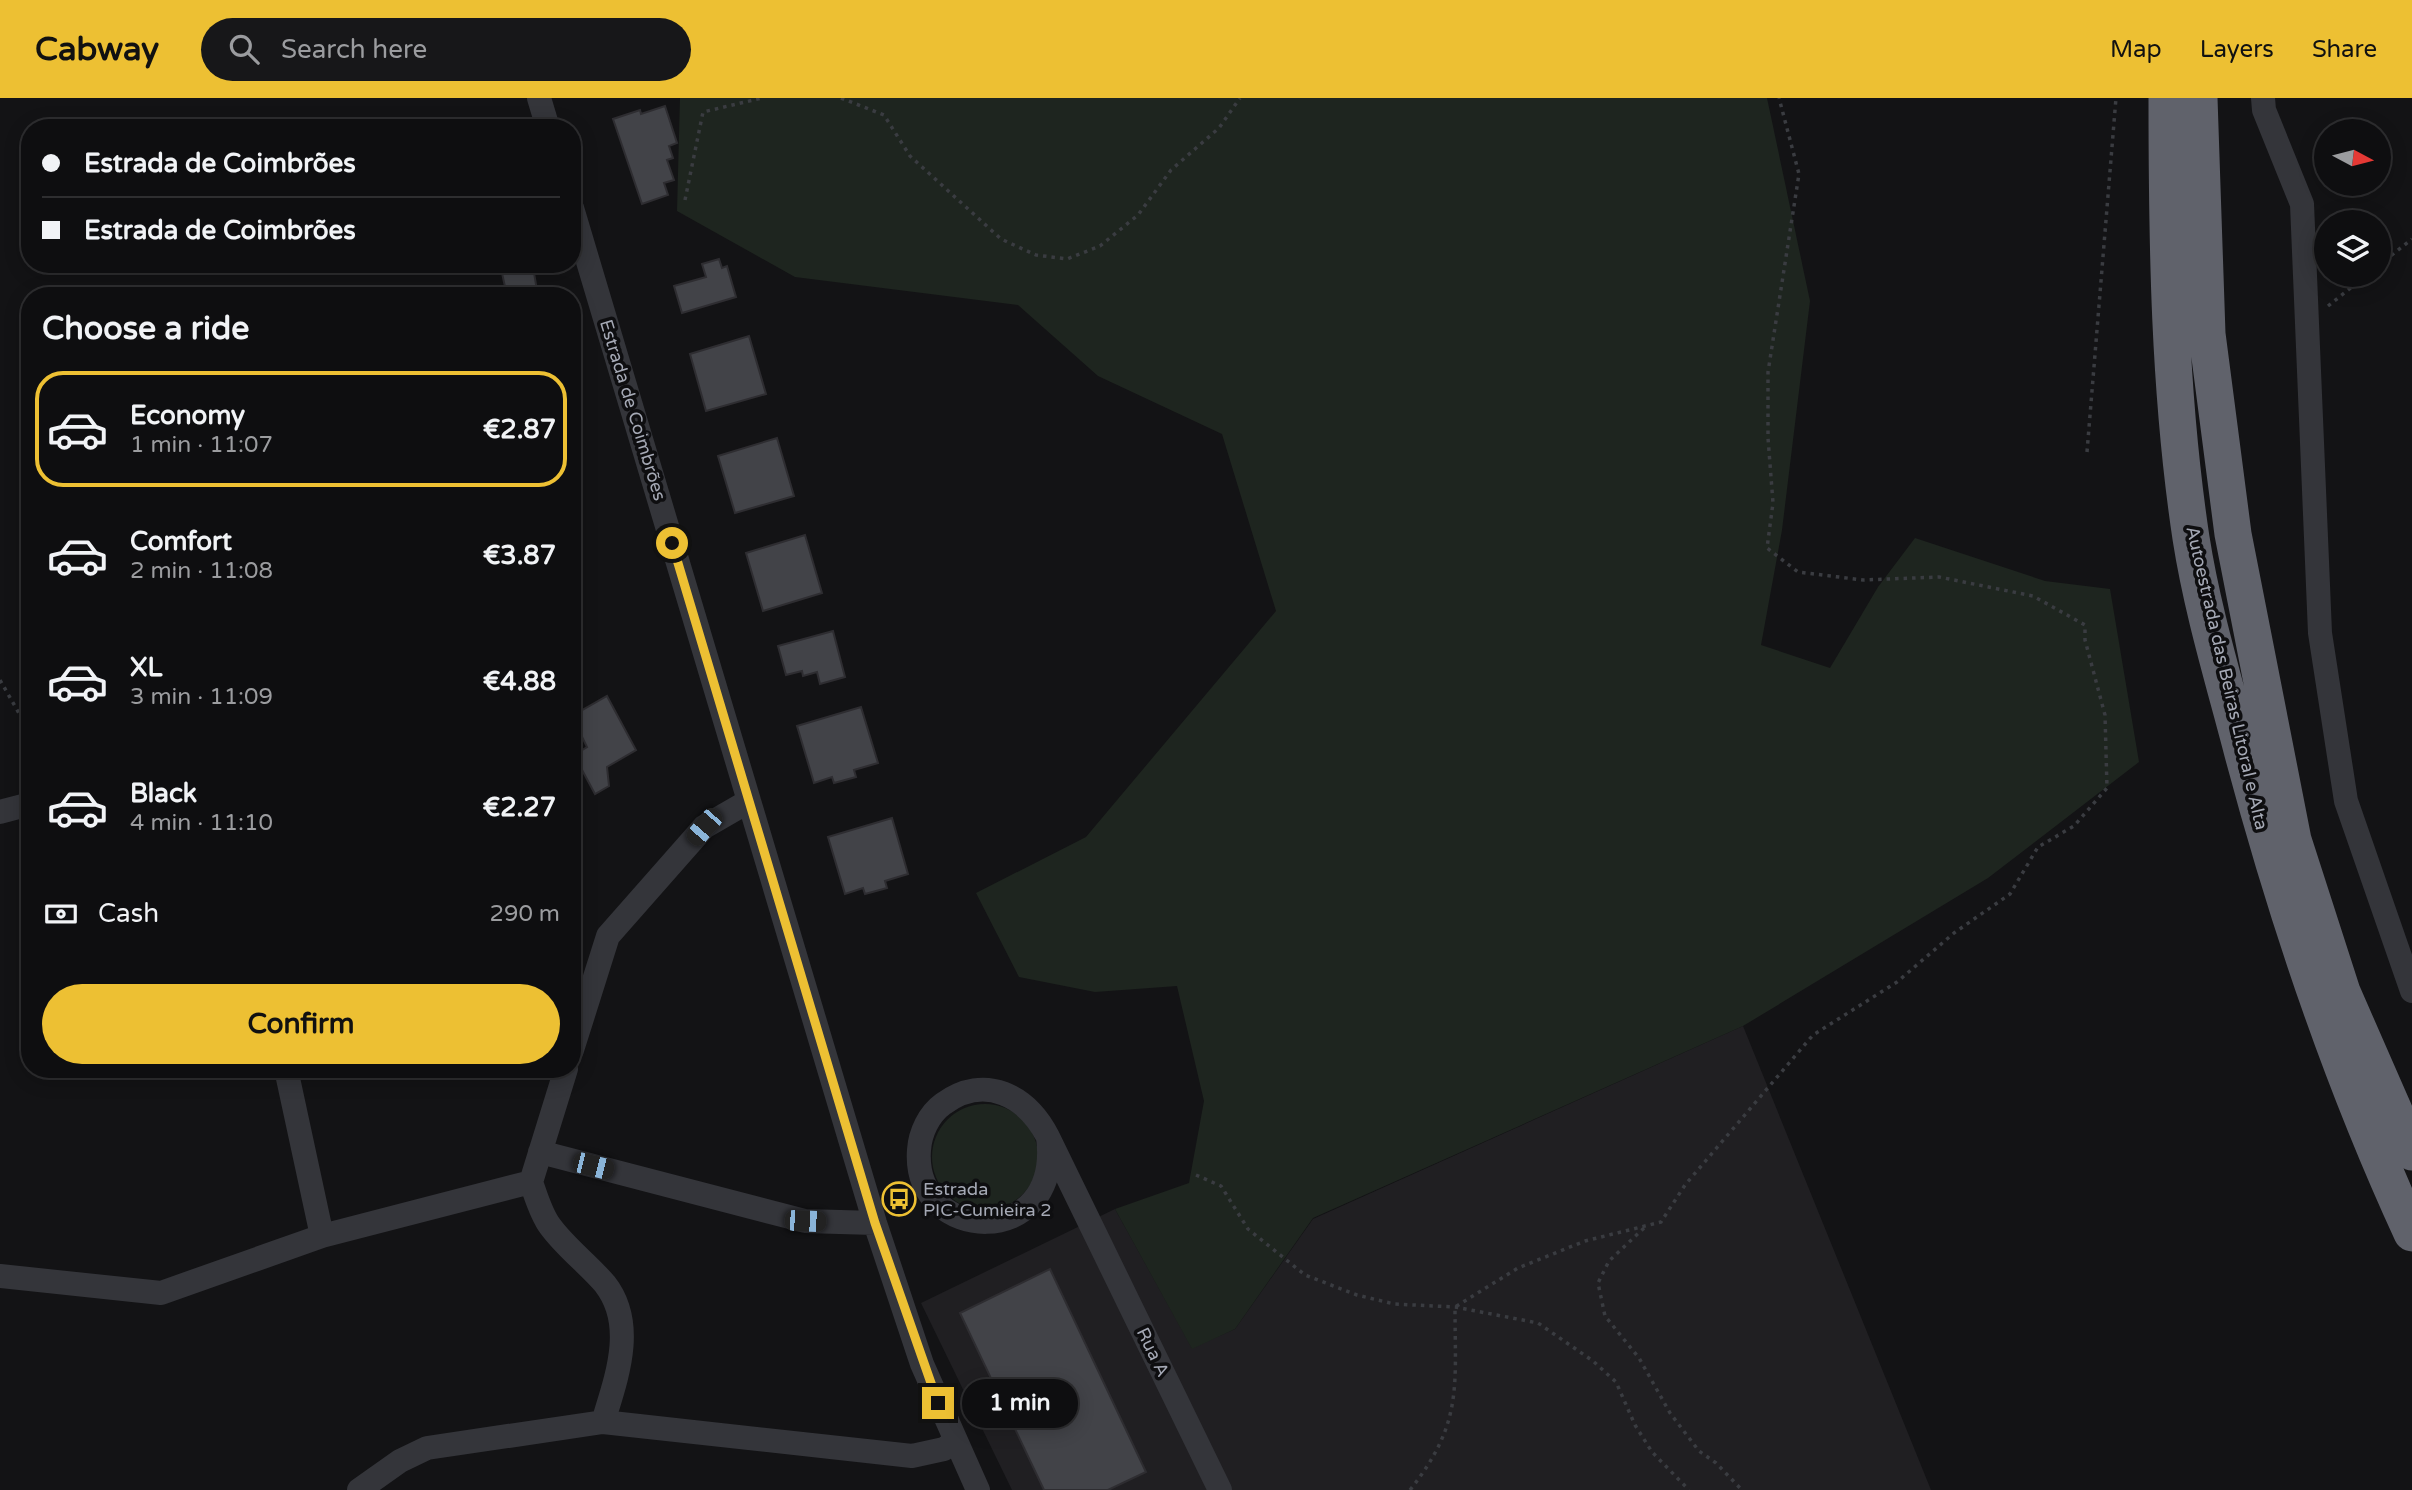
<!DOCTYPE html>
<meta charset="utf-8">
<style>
:root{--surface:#0e0e10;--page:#171719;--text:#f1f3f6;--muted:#9b9c9f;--line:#2e2e30;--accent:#edc033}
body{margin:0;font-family:"Varela Round",sans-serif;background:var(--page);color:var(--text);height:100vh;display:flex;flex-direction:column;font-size:26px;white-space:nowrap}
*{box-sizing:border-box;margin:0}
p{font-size:23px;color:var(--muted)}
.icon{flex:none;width:38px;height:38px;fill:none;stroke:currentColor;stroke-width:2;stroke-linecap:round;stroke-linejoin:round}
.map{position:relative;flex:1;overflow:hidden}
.details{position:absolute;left:21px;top:189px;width:560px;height:791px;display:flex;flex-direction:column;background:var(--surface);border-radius:28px;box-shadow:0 4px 18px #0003,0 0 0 2px var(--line)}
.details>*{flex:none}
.guide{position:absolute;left:21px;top:21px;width:560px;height:154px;border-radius:28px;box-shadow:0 4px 18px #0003,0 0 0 2px var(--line);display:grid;align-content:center;height:154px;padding:0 21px;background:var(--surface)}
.needle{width:46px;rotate:97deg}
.buttons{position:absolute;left:2314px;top:21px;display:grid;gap:14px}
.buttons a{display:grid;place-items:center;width:77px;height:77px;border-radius:50%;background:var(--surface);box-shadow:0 4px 18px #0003,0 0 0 2px var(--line);font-size:35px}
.end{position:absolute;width:32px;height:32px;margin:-16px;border:9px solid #edc033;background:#111;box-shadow:0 0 0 4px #111}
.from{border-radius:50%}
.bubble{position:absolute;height:49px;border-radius:24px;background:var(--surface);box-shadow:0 4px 18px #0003,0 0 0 2px var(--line);font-size:23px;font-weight:700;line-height:49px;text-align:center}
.car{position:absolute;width:21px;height:42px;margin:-21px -10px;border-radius:9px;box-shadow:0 0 5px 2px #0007;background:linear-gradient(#222 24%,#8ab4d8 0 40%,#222 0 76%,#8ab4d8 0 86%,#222 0)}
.guide b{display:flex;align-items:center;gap:24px;height:66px;font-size:26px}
.guide b+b{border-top:2px solid var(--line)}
.guide i{width:18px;height:18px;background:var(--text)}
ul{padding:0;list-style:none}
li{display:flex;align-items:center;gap:21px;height:116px;margin:0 14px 10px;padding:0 7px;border:4px solid transparent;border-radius:28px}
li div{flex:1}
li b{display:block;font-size:26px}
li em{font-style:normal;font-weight:700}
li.on{border-color:var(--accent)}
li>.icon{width:63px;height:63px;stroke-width:1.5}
h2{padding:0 21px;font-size:32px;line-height:84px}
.pay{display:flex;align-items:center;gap:18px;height:77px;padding:0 21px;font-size:26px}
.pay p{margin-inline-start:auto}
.primary-button{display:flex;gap:14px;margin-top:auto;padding:14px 21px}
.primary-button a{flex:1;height:80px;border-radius:42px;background:var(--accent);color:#111;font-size:28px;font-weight:700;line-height:80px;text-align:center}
header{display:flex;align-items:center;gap:42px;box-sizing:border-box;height:98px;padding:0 35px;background:var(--accent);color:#111}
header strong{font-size:33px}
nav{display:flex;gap:38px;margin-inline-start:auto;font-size:24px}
.search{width:490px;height:63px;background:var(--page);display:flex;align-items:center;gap:18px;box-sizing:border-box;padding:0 24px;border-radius:38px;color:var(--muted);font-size:26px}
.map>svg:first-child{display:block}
.built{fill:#201f22}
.green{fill:#1e251f}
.building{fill:#424348;stroke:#2e2d31;stroke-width:2}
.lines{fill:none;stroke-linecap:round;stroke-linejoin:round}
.path{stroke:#3a3c41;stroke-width:3.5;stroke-dasharray:3.5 5;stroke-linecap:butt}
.minor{stroke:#34353a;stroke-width:24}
.highway{stroke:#60626b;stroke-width:37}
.route{stroke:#edc033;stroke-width:9}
.labels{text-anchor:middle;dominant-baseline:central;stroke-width:7;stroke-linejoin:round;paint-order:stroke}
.street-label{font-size:18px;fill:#a5a9b5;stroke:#0e0e10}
.poi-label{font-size:18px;fill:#a5a9b5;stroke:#0e0e10;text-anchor:start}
</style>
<header>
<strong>Cabway</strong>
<div class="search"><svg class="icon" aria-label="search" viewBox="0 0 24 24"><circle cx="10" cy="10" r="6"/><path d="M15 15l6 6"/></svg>Search here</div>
<nav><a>Map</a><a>Layers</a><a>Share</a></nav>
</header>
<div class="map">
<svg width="2412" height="1392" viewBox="0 0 2412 1392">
<rect width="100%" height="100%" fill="#131315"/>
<path class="built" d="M1743 928 1931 1392H1012L921 1205 1115 1111 1192 1250 1235 1231 1313 1121Z"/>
<path class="green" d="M680 0H1767L1810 203 1782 432 1761 547 1830 570 1878 489 1915 440 2045 483 2110 491 2139 664 1988 780 1743 928 1313 1120 1235 1231 1192 1251 1115 1111 1189 1085 1204 1003 1177 888 1095 894 1019 879 976 795 1086 739 1276 513 1222 336 1098 278 1018 207 795 179 677 113Z
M932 1059a53 53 0 1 1 106 0a53 53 0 1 1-106 0Z"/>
<path class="building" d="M665 8 677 45 669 48 673 60 667 62 674 82 664 85 668 97 642 106 613 21 640 12 641 16Z
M719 161 722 170 727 168 736 199 682 215 674 188 706 179 702 166Z
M533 169 538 198H507L502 175Z
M749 238 766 296 706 313 690 256Z
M777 340 794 398 735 415 718 358Z
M572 421H579L580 458 572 459Z
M805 437 822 495 763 513 746 455Z
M833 533 845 579 820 586 817 574 803 578 802 573 786 577 778 548Z
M607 598 636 652 607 669 609 688 595 696 574 657 587 649 572 618Z
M861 609 878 665 854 672 856 679 834 685 832 679 814 685 797 628Z
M892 720 908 776 885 783 887 790 865 796 863 790 845 796 828 739Z
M1050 1171 1146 1374 1108 1392H1044L960 1215Z"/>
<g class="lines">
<path class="path" d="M841 0 884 17 910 58 1001 141 1036 157 1067 161 1100 148 1138 117 1171 72 1219 30 1240 0
M685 102 703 14 762 0
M2378 168 2412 141
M2328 208 2367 177
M2087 354 2116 0
M0 582 20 617 30 625
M1196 1077 1221 1088 1248 1131 1305 1177 1357 1197 1394 1206 1455 1209 1538 1225 1593 1263 1616 1284 1635 1327 1652 1354 1689 1392
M1644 1130 1609 1163 1598 1185 1605 1218 1639 1260 1670 1315 1699 1353 1716 1365 1742 1392
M1410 1392C1463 1325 1455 1289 1455 1209L1518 1170 1585 1143 1661 1124 1685 1087 1813 937 1897 884 1954 835 2010 796 2038 749 2074 728 2107 690 2105 617 2085 542V527L2033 498 1939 479 1863 482 1798 474 1767 450 1773 405 1768 340V274L1799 76 1779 0"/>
<path class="minor" d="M539 0 548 30
M2263 0 2264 12 2302 106 2320 535 2346 703 2412 893
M572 110 875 1125 922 1266 978 1392
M0 714 30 706
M572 952 608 838 704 729 749 703
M286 971 322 1138
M566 971 531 1084C536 1098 541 1116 550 1128 565 1149 588 1166 605 1186 637 1227 616 1281 603 1324
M1048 1039C1063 1154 912 1146 919 1052 920 1035 929 1016 943 1006 985 975 1027 998 1048 1039L1220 1392
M540 1054 805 1123 875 1125
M0 1178 161 1195 322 1138 531 1084
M359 1392 400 1363 427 1350 603 1324 912 1358 944 1351 954 1344"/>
<path class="highway" d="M2167 0C2167 147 2169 294 2191 440 2202 511 2224 583 2242 652 2286 818 2340 979 2412 1135
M2199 0 2207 236 2233 436 2293 742 2342 894 2412 1054"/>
</g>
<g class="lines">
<path class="route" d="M672 445 875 1125 938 1305"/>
</g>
<defs>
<symbol id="bus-ring" viewBox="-11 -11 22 22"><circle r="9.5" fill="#0e0e10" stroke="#edc033" stroke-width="1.5"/><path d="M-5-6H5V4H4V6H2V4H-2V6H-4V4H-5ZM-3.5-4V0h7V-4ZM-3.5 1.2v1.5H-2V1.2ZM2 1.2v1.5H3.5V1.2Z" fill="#edc033"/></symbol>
</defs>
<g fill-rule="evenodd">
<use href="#bus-ring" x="880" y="1082" width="38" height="38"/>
</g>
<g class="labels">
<g class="street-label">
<text transform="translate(633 312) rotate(73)">Estrada de Coimbrões</text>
<text transform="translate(2227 580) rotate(77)">Autoestrada das Beiras Litoral e Alta</text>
<text transform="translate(1153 1254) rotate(64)">Rua A</text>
</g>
<g class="poi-label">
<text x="923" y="1091">Estrada<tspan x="923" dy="21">PIC-Cumieira 2</tspan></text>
</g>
</g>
</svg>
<div class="buttons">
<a><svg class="needle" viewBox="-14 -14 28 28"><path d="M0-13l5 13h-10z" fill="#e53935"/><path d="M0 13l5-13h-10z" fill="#9b9c9f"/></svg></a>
<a><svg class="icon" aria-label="layers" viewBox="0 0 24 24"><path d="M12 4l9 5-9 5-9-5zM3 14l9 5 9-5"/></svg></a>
</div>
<i class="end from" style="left:672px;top:445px"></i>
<i class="end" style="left:938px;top:1305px"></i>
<div class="bubble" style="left:962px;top:1281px;width:116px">1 min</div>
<i class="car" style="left:704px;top:729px;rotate:221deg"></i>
<i class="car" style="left:593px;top:1068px;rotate:104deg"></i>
<i class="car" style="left:805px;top:1123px;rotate:92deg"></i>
<div class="guide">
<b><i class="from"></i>Estrada de Coimbrões</b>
<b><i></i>Estrada de Coimbrões</b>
</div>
<section class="details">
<h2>Choose a ride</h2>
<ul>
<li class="on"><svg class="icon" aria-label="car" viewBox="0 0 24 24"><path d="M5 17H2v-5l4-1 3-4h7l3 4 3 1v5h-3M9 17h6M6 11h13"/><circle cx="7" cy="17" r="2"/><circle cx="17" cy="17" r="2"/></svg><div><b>Economy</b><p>1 min · 11:07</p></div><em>€2.87</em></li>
<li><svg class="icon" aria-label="car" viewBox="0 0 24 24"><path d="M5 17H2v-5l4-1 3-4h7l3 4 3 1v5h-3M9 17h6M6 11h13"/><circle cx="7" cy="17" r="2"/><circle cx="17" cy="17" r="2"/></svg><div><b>Comfort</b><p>2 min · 11:08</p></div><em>€3.87</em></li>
<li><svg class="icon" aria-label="car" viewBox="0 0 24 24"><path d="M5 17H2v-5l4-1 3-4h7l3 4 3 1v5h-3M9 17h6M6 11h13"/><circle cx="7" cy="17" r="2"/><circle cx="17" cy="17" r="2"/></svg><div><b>XL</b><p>3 min · 11:09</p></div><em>€4.88</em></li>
<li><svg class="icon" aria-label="car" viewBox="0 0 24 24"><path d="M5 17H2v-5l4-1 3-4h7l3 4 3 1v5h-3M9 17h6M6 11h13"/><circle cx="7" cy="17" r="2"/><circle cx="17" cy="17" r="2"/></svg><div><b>Black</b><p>4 min · 11:10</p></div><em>€2.27</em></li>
</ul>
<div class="pay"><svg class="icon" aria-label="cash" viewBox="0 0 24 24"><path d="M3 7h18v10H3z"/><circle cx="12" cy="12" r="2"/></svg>Cash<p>290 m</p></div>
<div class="primary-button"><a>Confirm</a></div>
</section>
</div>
